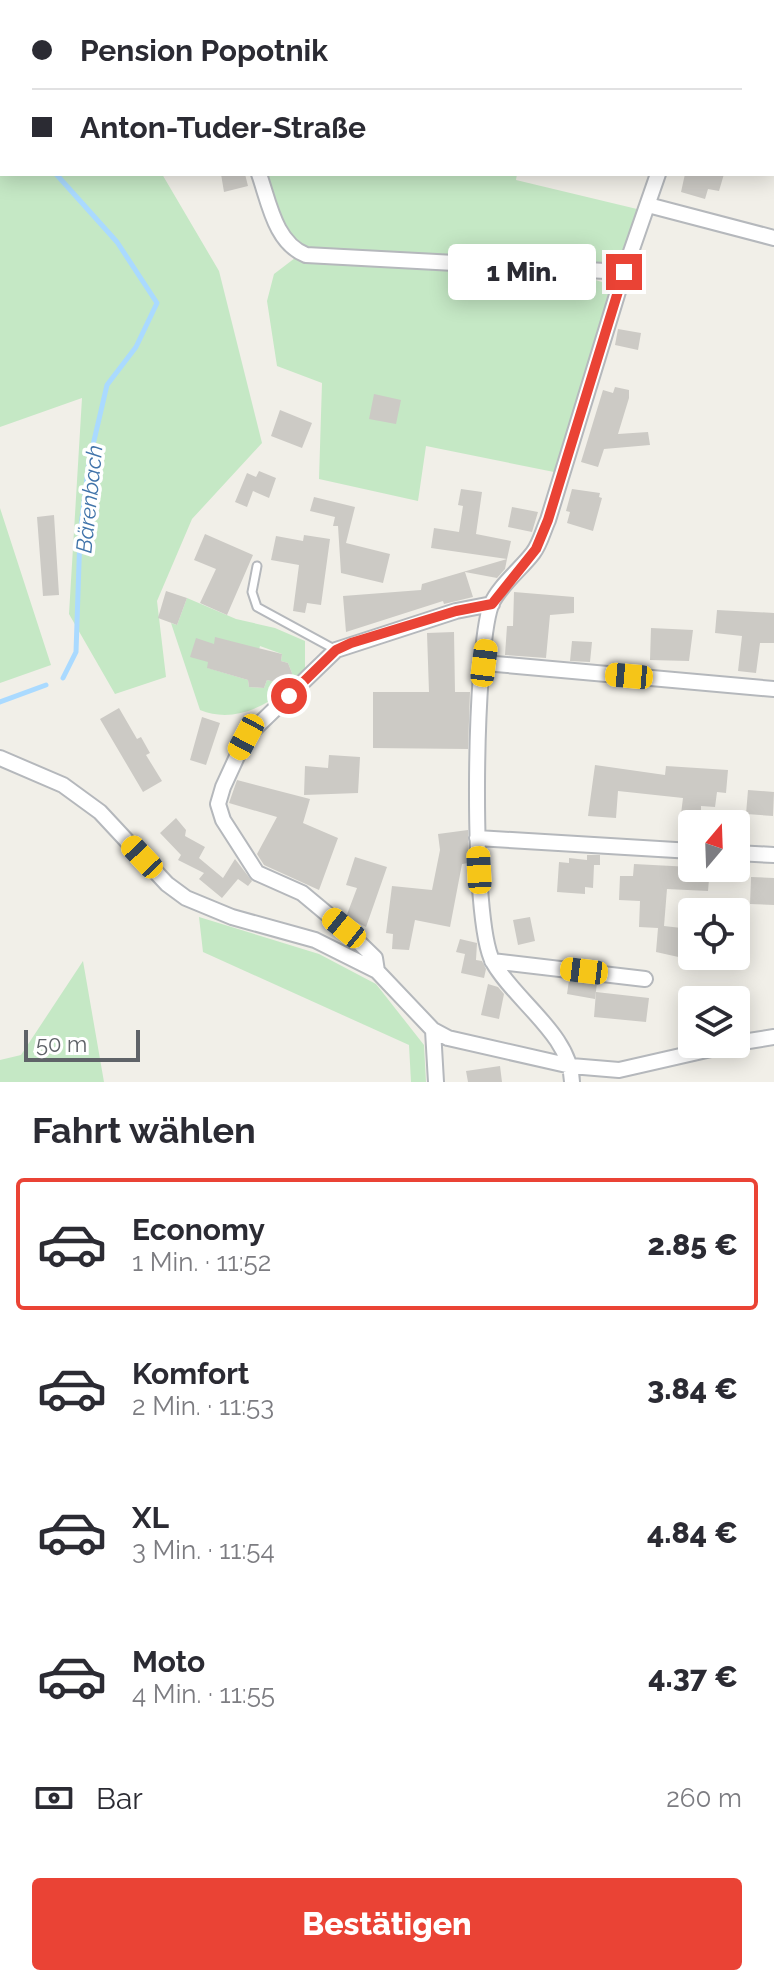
<!DOCTYPE html>
<html lang="de">
<meta charset="utf-8">
<style>
:root{--surface:#fff;--page:#f7f7f7;--text:#2b2b33;--muted:#7c7c81;--line:#e1e1e2;--accent:#ea4335}
body{margin:0;font-family:Raleway,sans-serif;background:var(--page);color:var(--text);height:100vh;display:flex;flex-direction:column;font-size:30px;white-space:nowrap}
*{box-sizing:border-box;margin:0}
p{font-size:26px;color:var(--muted)}
.icon{flex:none;width:44px;height:44px;fill:none;stroke:currentColor;stroke-width:2;stroke-linecap:round;stroke-linejoin:round}
.map{position:relative;height:1082px;overflow:hidden}
.details{display:flex;flex-direction:column;background:var(--surface);flex:1}
.details>*{flex:none}
.banner{position:absolute;left:0px;top:0px;width:774px;height:176px;box-shadow:0 4px 20px #0003;display:grid;align-content:center;height:176px;padding:0 32px;background:var(--surface)}
.needle{width:52px;rotate:19deg}
.buttons{position:absolute;left:678px;top:810px;display:grid;gap:16px}
.buttons a{display:grid;place-items:center;width:72px;height:72px;border-radius:8px;background:var(--surface);box-shadow:0 4px 20px #0003;font-size:40px}
.scale{position:absolute;left:24px;bottom:20px;width:116px;box-sizing:border-box;padding-left:8px;border:4px solid #5f6368;border-top:0;font-size:22px;line-height:28px;white-space:nowrap;color:#5f6368;-webkit-text-stroke:6px #fff;paint-order:stroke}
.end{position:absolute;width:36px;height:36px;margin:-18px;border:10px solid #ea4335;background:#fff;box-shadow:0 0 0 4px #fff}
.from{border-radius:50%}
.bubble{position:absolute;height:56px;border-radius:8px;background:var(--surface);box-shadow:0 4px 20px #0003;font-size:26px;font-weight:800;line-height:56px;text-align:center}
.car{position:absolute;width:24px;height:48px;margin:-24px -12px;border-radius:10px;box-shadow:0 0 6px 2px #0007;background:linear-gradient(#f5c518 24%,#345 0 40%,#f5c518 0 76%,#345 0 86%,#f5c518 0)}
.banner b{display:flex;align-items:center;gap:28px;height:76px;font-size:30px}
.banner b+b{border-top:2px solid var(--line)}
.banner i{width:20px;height:20px;background:var(--text)}
ul{padding:0;list-style:none}
li{display:flex;align-items:center;gap:24px;height:132px;margin:0 16px 12px;padding:0 16px;border:4px solid transparent;border-radius:8px}
li div{flex:1}
li b{display:block;font-size:30px}
li em{font-style:normal;font-weight:800}
li.current{border-color:var(--accent)}
li>.icon{width:72px;height:72px;stroke-width:1.5}
h2{padding:0 32px;font-size:36px;line-height:96px}
.pay{display:flex;align-items:center;gap:20px;height:88px;padding:0 32px;font-size:30px}
.pay p{margin-inline-start:auto}
.button{display:flex;gap:16px;margin-top:auto;padding:16px 32px}
.button a{flex:1;height:92px;border-radius:8px;background:var(--accent);color:#fff;font-size:32px;font-weight:800;line-height:92px;text-align:center}
.map>svg:first-child{display:block}
.green{fill:#c5e8c5;fill-rule:evenodd}
.lines{fill:none;stroke-linecap:round;stroke-linejoin:round}
.stream{stroke:#aadaff;stroke-width:5}
.building{fill:#cccac5}
.lane-casing{stroke:#b5b8bc;stroke-width:11}
.street-casing{stroke:#b5b8bc;stroke-width:18}
.lane{stroke:#fff;stroke-width:7}
.street{stroke:#fff;stroke-width:14}
.route{stroke:#ea4335;stroke-width:10}
.labels{text-anchor:middle;dominant-baseline:central;stroke-width:7;stroke-linejoin:round;paint-order:stroke}
.water-label{font-size:22px;font-style:italic;fill:#4174aa;stroke:#fff}
</style>
<div class="map">
<svg width="774" height="1082" viewBox="0 0 774 1082">
<rect width="100%" height="100%" fill="#f1efe8"/>
<path class="green" d="M0 0H187L2 2V174H162L219 271 262 443 192 519 157 601 166 677 115 694 69 614 82 398 0 427Z
M301 0H633V2Z
M265 174H517L516 180 637 209 619 267 311 249C281 234 276 204 265 174Z
M295 258 592 279 612 285 554 472 426 446 418 501 319 479 322 383 277 366 267 301 274 274Z
M0 508 51 665 0 683Z
M187 598 236 619 275 628 305 641V671C279 700 239 726 200 710L171 623 177 625ZM214 644 259 650 260 646 282 654 281 661 288 663 292 673 290 681 283 684 267 680 264 688 249 687 248 680 208 668Z
M199 917 319 954 376 984 424 1045 426 1082H411L409 1045 203 952Z
M83 961 104 1082H0V1060L21 1055Z"/>
<g class="lines">
<path class="stream" d="M103 0V2
M0 104 2 105
M56 174 117 242 157 303 136 347 107 385 89 462 80 534 76 652 63 678
M0 702 46 685"/>
</g>
<path class="building" d="M221 174H245L248 186 224 192Z
M685 174H724L719 191 708 189 705 199 681 192Z
M618 329 641 333 638 350 615 345Z
M615 387 629 390V398L618 434 648 432 650 445 604 449 598 467 581 462 603 390 613 393Z
M374 394 401 400 396 424 369 419Z
M280 410 312 423 302 448 271 436Z
M259 471 276 478 269 498 253 491 247 507 235 502 247 473 256 477Z
M461 489 482 492 476 534 511 541 507 559 431 548 434 528 459 532 463 506 458 505Z
M572 489 600 493 599 497 602 498 593 531 567 523 570 512 566 511Z
M314 497 355 507 346 543 390 554 383 583 341 573 338 526H333L335 517 310 511Z
M512 507 538 512 532 532 508 527Z
M54 515 59 595 43 596 37 517Z
M205 534 253 555 227 615 200 603 216 569 194 560Z
M304 535 330 539 321 605 307 603 305 613 293 611 299 565 271 560 276 536 303 541Z
M507 559 505 569 497 578 465 572 473 597 444 604 443 601 346 632 343 596 421 590 422 584Z
M166 591 187 598 177 625 158 618Z
M514 592 574 597V613L550 615 546 658 505 655 507 626H513Z
M717 610 774 613V643H760L756 673 738 671 742 636 715 633Z
M651 628 693 630 689 661 650 660Z
M454 632 455 692H470L468 749 373 748V692H429L427 633Z
M215 637 282 654 281 661 288 663 292 673 291 680 283 684 267 680 264 688 249 687 248 680 207 668 208 662 190 657 196 638 214 644Z
M572 641 592 642 590 662 570 661Z
M119 708 137 739 141 737 150 753 146 755 162 781 143 792 100 719Z
M202 717 220 723 206 765 190 760Z
M329 755 360 757 358 793 304 795 305 766 328 768Z
M595 765 665 775 666 766 728 770 726 793 717 792 715 807 701 806V816L681 814 683 798 618 791 616 818 588 816Z
M237 780 310 799 303 823 338 838 319 890 264 865 257 854 277 817 229 803Z
M748 790 774 792 773 816 746 814Z
M176 818 186 830 185 836 205 847 199 858 223 878 235 859 252 881 248 886 238 879 222 898 199 879 204 873 178 860 181 855 160 833Z
M468 830 469 863 462 864 450 927 415 920 409 950 392 949 393 934 386 933 392 886 432 890 440 850 438 834Z
M587 855H600V865H594L593 888 585 887V894L557 892 559 862 569 863V858L587 860Z
M355 857 387 867 366 927 346 917 357 888 346 885Z
M634 864 710 868 708 891 667 889 664 926 690 929 692 960 656 952 658 928 639 927 640 901 619 900 620 876H633Z
M751 877 774 878V905L750 904Z
M530 917 535 941 518 945 513 920Z
M460 939 477 943 476 960 482 961 486 969 484 978 461 973 465 954 456 952Z
M569 980 597 983 595 999 567 994Z
M488 984 498 987 504 994 499 1019 481 1015Z
M596 992 649 998 646 1022 594 1017Z
M500 1066 502 1082H468L466 1071Z"/>
<g class="lines">
<defs>
<path id="lane" d="M257 566 252 592 257 607 336 650"/>
<path id="street" d="M756 0 765 2
M714 2 715 0
M259 174C269 202 275 243 306 255L624 272
M648 205 774 238
M484 663 774 689
M0 758 63 785 100 812 167 884 186 898 232 917 315 940 377 971 433 1030 448 1038 571 1066 619 1070 733 1044
M477 838 692 851
M736 853 774 855
M492 961 645 979
M377 971 375 958 344 928 302 893 257 873 223 820 218 804 223 787 246 737 336 650 456 611 492 604
M433 1030 436 1082
M736 1043 774 1037
M572 1082C571 1035 515 1001 493 962 470 921 474 652 491 605 498 587 521 569 533 553 540 544 543 531 548 520L624 272 658 174"/>
</defs>
<use href="#lane" class="lane-casing"/>
<use href="#street" class="street-casing"/>
<use href="#lane" class="lane"/>
<use href="#street" class="street"/>
</g>
<g class="lines">
<path class="route" d="M289 696 336 650 351 643 456 611 492 604 536 549 548 520 624 272"/>
</g>
<g class="labels">
<g class="water-label">
<text transform="translate(89 499) rotate(-84)">Bärenbach</text>
</g>
</g>
</svg>
<div class="buttons">
<a><svg class="needle" viewBox="-14 -14 28 28"><path d="M0-13l5 13h-10z" fill="#e53935"/><path d="M0 13l5-13h-10z" fill="#7c7c81"/></svg></a>
<a><svg class="icon" aria-label="locate" viewBox="0 0 24 24"><circle cx="12" cy="12" r="6"/><path d="M12 2v4M12 18v4M2 12h4M18 12h4"/></svg></a>
<a><svg class="icon" aria-label="layers" viewBox="0 0 24 24"><path d="M12 4l9 5-9 5-9-5zM3 14l9 5 9-5"/></svg></a>
</div>
<div class="scale">50 m</div>
<i class="end from" style="left:289px;top:696px"></i>
<i class="end" style="left:624px;top:272px"></i>
<div class="bubble" style="left:448px;top:244px;width:148px">1 Min.</div>
<i class="car" style="left:484px;top:663px;rotate:7deg"></i>
<i class="car" style="left:629px;top:676px;rotate:275deg"></i>
<i class="car" style="left:246px;top:737px;rotate:208deg"></i>
<i class="car" style="left:142px;top:857px;rotate:317deg"></i>
<i class="car" style="left:479px;top:870px;rotate:357deg"></i>
<i class="car" style="left:344px;top:928px;rotate:309deg"></i>
<i class="car" style="left:584px;top:971px;rotate:277deg"></i>
<div class="banner">
<b><i class="from"></i>Pension Popotnik</b>
<b><i></i>Anton-Tuder-Straße</b>
</div>
</div>
<section class="details">
<h2>Fahrt wählen</h2>
<ul>
<li class="current"><svg class="icon" aria-label="car" viewBox="0 0 24 24"><path d="M5 17H2v-5l4-1 3-4h7l3 4 3 1v5h-3M9 17h6M6 11h13"/><circle cx="7" cy="17" r="2"/><circle cx="17" cy="17" r="2"/></svg><div><b>Economy</b><p>1 Min. · 11:52</p></div><em>2.85 €</em></li>
<li><svg class="icon" aria-label="car" viewBox="0 0 24 24"><path d="M5 17H2v-5l4-1 3-4h7l3 4 3 1v5h-3M9 17h6M6 11h13"/><circle cx="7" cy="17" r="2"/><circle cx="17" cy="17" r="2"/></svg><div><b>Komfort</b><p>2 Min. · 11:53</p></div><em>3.84 €</em></li>
<li><svg class="icon" aria-label="car" viewBox="0 0 24 24"><path d="M5 17H2v-5l4-1 3-4h7l3 4 3 1v5h-3M9 17h6M6 11h13"/><circle cx="7" cy="17" r="2"/><circle cx="17" cy="17" r="2"/></svg><div><b>XL</b><p>3 Min. · 11:54</p></div><em>4.84 €</em></li>
<li><svg class="icon" aria-label="car" viewBox="0 0 24 24"><path d="M5 17H2v-5l4-1 3-4h7l3 4 3 1v5h-3M9 17h6M6 11h13"/><circle cx="7" cy="17" r="2"/><circle cx="17" cy="17" r="2"/></svg><div><b>Moto</b><p>4 Min. · 11:55</p></div><em>4.37 €</em></li>
</ul>
<div class="pay"><svg class="icon" aria-label="cash" viewBox="0 0 24 24"><path d="M3 7h18v10H3z"/><circle cx="12" cy="12" r="2"/></svg>Bar<p>260 m</p></div>
<div class="button"><a>Bestätigen</a></div>
</section>
